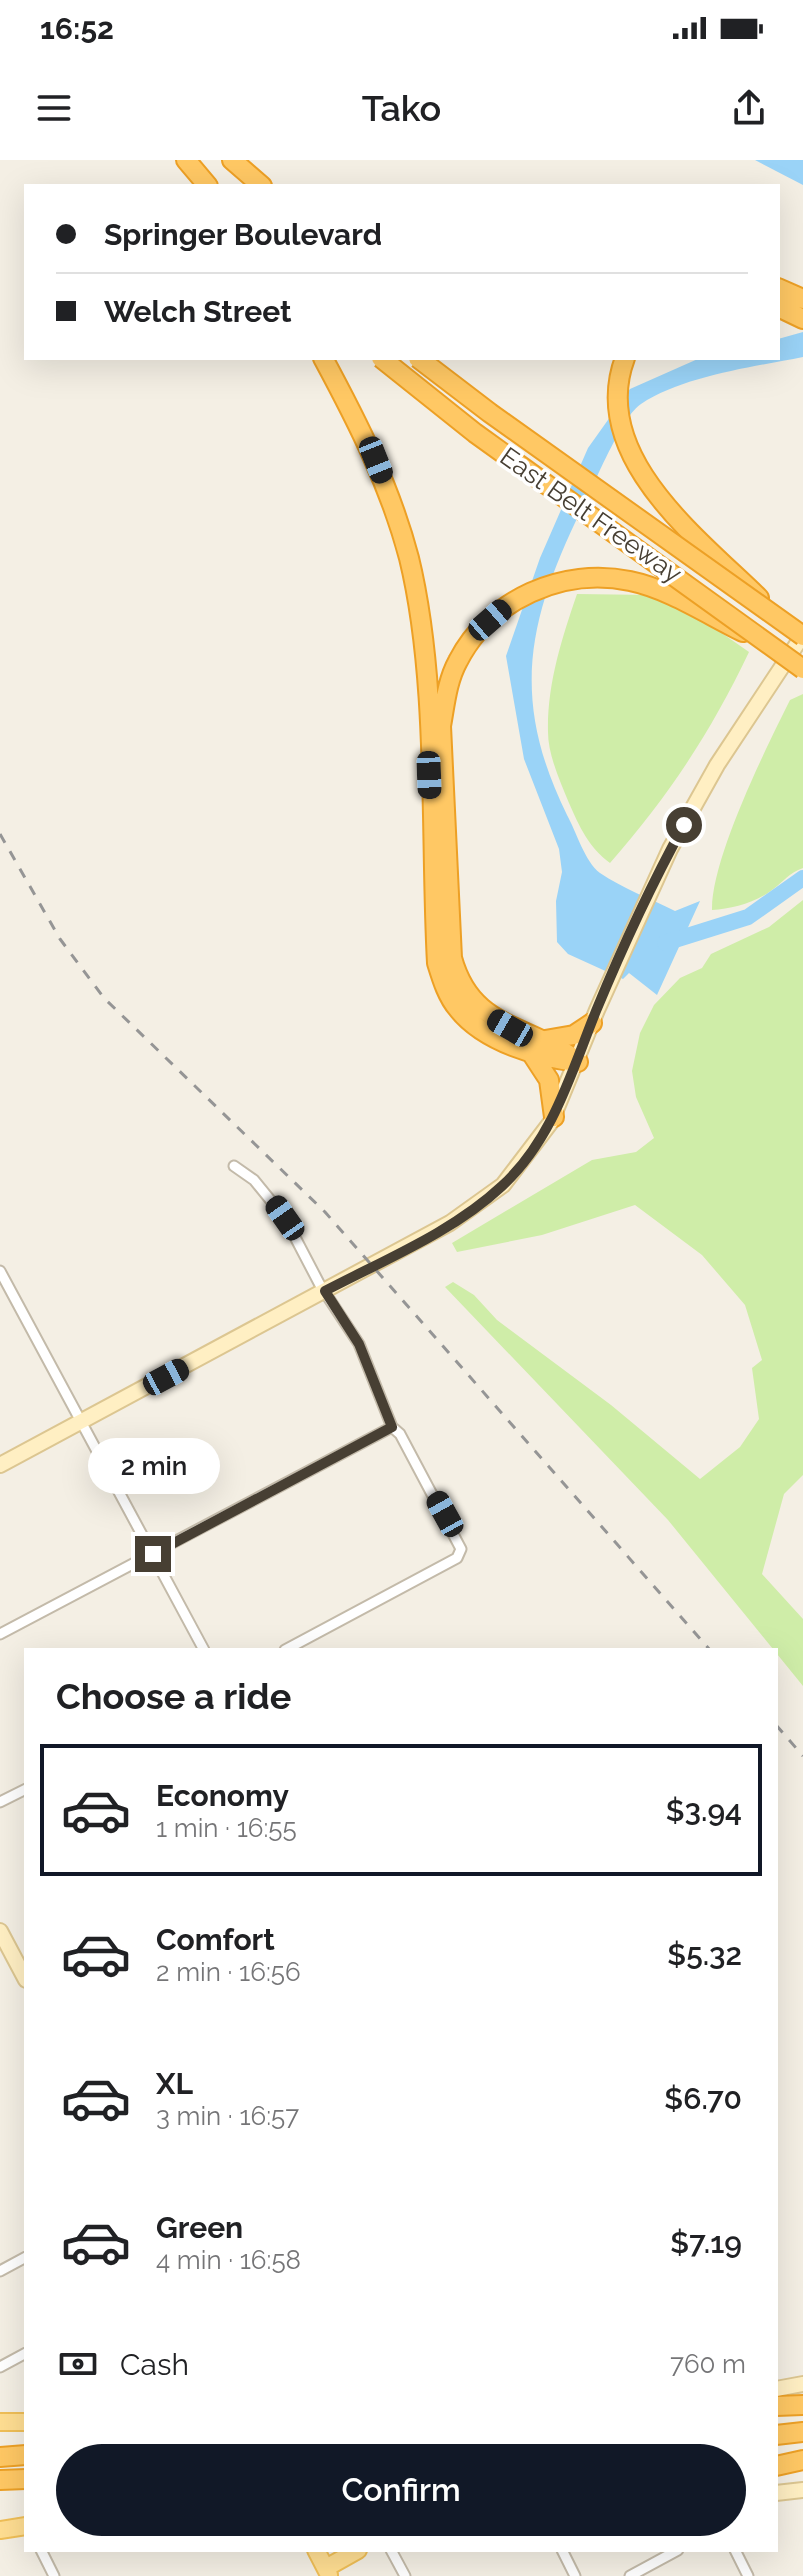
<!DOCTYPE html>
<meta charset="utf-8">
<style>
:root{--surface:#fff;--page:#f2f2f2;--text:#202124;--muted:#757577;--line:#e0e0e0;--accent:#111827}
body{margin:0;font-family:Raleway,sans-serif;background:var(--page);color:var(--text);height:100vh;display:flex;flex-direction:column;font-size:30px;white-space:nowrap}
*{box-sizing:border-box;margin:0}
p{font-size:26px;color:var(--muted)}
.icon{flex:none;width:44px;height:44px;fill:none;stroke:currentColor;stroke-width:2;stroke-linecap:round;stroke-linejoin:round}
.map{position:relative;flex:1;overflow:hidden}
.panel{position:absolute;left:24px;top:1488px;width:754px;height:904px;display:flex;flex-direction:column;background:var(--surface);border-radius:0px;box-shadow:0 8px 32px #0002}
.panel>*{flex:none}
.top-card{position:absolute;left:24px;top:24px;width:756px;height:176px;border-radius:0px;box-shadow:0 8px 32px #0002;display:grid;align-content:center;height:176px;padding:0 32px;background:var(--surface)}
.end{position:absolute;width:36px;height:36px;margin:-18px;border:10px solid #473f33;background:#fff;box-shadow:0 0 0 4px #fff}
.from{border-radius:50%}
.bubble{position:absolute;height:56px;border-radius:28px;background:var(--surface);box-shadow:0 8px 32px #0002;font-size:26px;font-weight:600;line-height:56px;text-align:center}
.car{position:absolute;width:24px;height:48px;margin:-24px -12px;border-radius:10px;box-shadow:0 0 6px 2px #0007;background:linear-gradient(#222 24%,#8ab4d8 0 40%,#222 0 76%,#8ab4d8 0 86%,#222 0)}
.top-card b{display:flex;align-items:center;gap:28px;height:76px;font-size:30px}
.top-card b+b{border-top:2px solid var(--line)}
.top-card i{width:20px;height:20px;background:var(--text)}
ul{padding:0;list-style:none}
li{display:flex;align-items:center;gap:24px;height:132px;margin:0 16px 12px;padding:0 16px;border:4px solid transparent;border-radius:0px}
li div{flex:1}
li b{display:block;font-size:30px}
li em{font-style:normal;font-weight:600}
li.selected{border-color:var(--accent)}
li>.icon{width:72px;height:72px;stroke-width:1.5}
h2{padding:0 32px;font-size:36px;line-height:96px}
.pay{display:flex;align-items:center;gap:20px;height:88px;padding:0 32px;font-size:30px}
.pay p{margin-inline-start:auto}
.cta{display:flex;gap:16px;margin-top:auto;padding:16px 32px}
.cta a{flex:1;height:92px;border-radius:48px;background:var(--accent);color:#fff;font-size:32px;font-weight:600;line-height:92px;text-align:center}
.status{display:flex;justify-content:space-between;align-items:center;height:56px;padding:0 40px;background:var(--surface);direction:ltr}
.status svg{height:22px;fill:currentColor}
header{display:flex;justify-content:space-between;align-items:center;height:104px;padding:0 32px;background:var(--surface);font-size:36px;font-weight:600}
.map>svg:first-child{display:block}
.green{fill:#cfeda8}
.water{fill:#9ad3f7}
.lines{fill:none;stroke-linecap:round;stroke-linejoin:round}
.river{stroke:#9ad3f7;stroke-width:16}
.street-casing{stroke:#c3baa9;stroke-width:13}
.secondary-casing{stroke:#dcc691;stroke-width:18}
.primary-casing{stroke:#f0bf57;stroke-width:20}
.highway-casing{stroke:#eda025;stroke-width:22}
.street{stroke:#fff;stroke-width:9}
.secondary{stroke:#ffefc3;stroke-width:14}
.primary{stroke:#ffde92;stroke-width:16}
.highway{stroke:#ffc864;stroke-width:18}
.rail{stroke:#959595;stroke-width:3;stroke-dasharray:10 10;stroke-linecap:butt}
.highway-bridge-casing{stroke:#eda025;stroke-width:22;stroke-linecap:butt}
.highway-bridge{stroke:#ffc864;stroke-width:18}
.route{stroke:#473f33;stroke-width:10}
.labels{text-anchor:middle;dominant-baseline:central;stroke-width:7;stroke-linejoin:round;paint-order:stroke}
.street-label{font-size:26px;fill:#473f33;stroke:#fff}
</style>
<div class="status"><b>16:52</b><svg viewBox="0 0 49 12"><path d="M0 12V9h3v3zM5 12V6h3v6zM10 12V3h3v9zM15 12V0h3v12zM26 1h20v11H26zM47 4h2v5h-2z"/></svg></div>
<header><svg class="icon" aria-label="menu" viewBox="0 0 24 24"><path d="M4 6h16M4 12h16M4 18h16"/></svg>Tako<svg class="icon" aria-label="share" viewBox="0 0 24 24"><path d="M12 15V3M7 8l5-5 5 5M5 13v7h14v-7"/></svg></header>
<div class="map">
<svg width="803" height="2416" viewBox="0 0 803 2416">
<rect width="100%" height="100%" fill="#f4efe4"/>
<path class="green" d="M577 434 651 435 703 460 749 492C711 572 668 637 610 703 589 688 579 666 569 643 560 621 548 595 548 572 547 524 562 478 577 434Z
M803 534V708C789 713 784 721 772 730 755 743 732 749 712 750 711 699 766 588 790 540Z
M803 740V1315L784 1334 762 1414 803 1459V1526L668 1360 445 1127 453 1122 474 1135 497 1160 611 1245 700 1319 740 1287 759 1259 752 1208 762 1200 745 1145 702 1095 635 1045 542 1075 457 1092 452 1083 592 1000 636 992 654 978 636 937 632 911 640 873 654 845 680 818 702 808 711 794 769 767Z"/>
<path class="water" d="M755 0H803V25Z
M803 172V197C753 207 683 216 641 244 623 255 597 318 587 338 530 453 507 533 567 655 576 671 585 702 600 713 622 728 651 739 675 751L700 741 657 835 629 813 623 819 568 794 557 782 556 741 562 712 559 689 524 599 506 496 540 398 588 288 630 229 700 198H778V179Z"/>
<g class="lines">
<path class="river" d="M665 783 748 757 803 718"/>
<defs>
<path id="street" d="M234 1006 254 1020 285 1058 320 1125 359 1184 392 1267 400 1274 461 1389 457 1398 285 1490
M0 1111 204 1490
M0 1474 392 1267
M0 1642 26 1629
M0 2111 26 2097
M0 2207 26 2193
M41 2390 54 2416
M391 2390 405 2416
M562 2390 575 2416
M735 2390 748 2416
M630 2416 678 2390"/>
<path id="secondary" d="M0 1305 450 1063 503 1025 551 962 597 850 670 689 717 605 803 475
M0 1771 26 1820
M776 2229 803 2224
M776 2333 803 2330"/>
<path id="primary" d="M0 2262H26
M0 2370 26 2366
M316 2390 329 2415
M326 2408 358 2390"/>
<path id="highway" d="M186 0 208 26
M232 0 262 26
M778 128 803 139
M778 147 803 159
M323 198C358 263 390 326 409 398 439 521 430 676 437 803 442 819 447 836 458 849 484 882 539 898 578 902
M625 198C588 296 699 379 759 438
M545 880 574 875 592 863
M530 891 549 920 554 957
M578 902C528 862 472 871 452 798L441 566C445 544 447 521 458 501 490 439 563 407 630 421 669 429 708 455 743 472
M776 2246 803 2245
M776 2275 803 2272
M0 2297 26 2295
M776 2306 803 2300
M0 2320 26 2319"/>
</defs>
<use href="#street" class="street-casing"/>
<use href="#secondary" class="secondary-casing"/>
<use href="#primary" class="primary-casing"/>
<use href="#highway" class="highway-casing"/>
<use href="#street" class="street"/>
<use href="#secondary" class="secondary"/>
<use href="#primary" class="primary"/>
<use href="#highway" class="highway"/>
<path class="rail" d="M0 674 60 779 104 838 325 1052 710 1490
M776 1565 803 1596"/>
<defs>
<path id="highway-bridge" d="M381 198 475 273 803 509
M418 198 490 253 803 476"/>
</defs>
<use href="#highway-bridge" class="highway-bridge-casing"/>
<use href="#highway-bridge" class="highway-bridge"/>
</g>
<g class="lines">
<path class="route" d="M153 1394 392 1267 359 1184 325 1131C384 1100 453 1072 502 1026 553 979 571 913 596 851 622 788 651 725 684 665"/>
</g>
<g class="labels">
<g class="street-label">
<text transform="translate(591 355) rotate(35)">East Belt Freeway</text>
</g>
</g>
</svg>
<i class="end from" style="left:684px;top:665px"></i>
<i class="end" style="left:153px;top:1394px"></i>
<div class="bubble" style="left:88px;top:1278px;width:132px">2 min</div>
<i class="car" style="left:376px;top:300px;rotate:158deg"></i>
<i class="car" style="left:490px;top:460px;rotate:49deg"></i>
<i class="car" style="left:429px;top:615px;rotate:178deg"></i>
<i class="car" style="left:510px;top:868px;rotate:300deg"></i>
<i class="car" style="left:285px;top:1058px;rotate:325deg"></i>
<i class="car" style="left:166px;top:1217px;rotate:62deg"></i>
<i class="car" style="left:445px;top:1354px;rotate:331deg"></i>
<div class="top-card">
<b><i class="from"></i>Springer Boulevard</b>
<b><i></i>Welch Street</b>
</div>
<section class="panel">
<h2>Choose a ride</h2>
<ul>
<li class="selected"><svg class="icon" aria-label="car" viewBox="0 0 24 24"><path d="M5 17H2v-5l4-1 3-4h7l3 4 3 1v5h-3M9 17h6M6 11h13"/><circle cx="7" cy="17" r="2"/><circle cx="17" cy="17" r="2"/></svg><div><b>Economy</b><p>1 min · 16:55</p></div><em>$3.94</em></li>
<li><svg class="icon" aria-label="car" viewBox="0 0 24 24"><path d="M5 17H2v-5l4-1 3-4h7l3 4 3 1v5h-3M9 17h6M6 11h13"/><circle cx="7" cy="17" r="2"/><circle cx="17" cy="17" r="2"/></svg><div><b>Comfort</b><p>2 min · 16:56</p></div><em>$5.32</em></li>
<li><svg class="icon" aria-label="car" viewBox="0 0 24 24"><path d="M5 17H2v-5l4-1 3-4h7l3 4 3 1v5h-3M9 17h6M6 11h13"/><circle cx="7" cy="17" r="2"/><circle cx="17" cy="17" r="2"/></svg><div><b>XL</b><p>3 min · 16:57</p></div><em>$6.70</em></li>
<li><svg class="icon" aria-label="car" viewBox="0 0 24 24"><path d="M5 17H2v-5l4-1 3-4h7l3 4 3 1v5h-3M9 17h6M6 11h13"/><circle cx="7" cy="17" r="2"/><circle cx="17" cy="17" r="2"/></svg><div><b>Green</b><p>4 min · 16:58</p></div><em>$7.19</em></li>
</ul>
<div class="pay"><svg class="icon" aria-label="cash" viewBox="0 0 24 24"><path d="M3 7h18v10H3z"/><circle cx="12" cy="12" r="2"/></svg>Cash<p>760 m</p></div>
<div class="cta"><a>Confirm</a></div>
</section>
</div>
